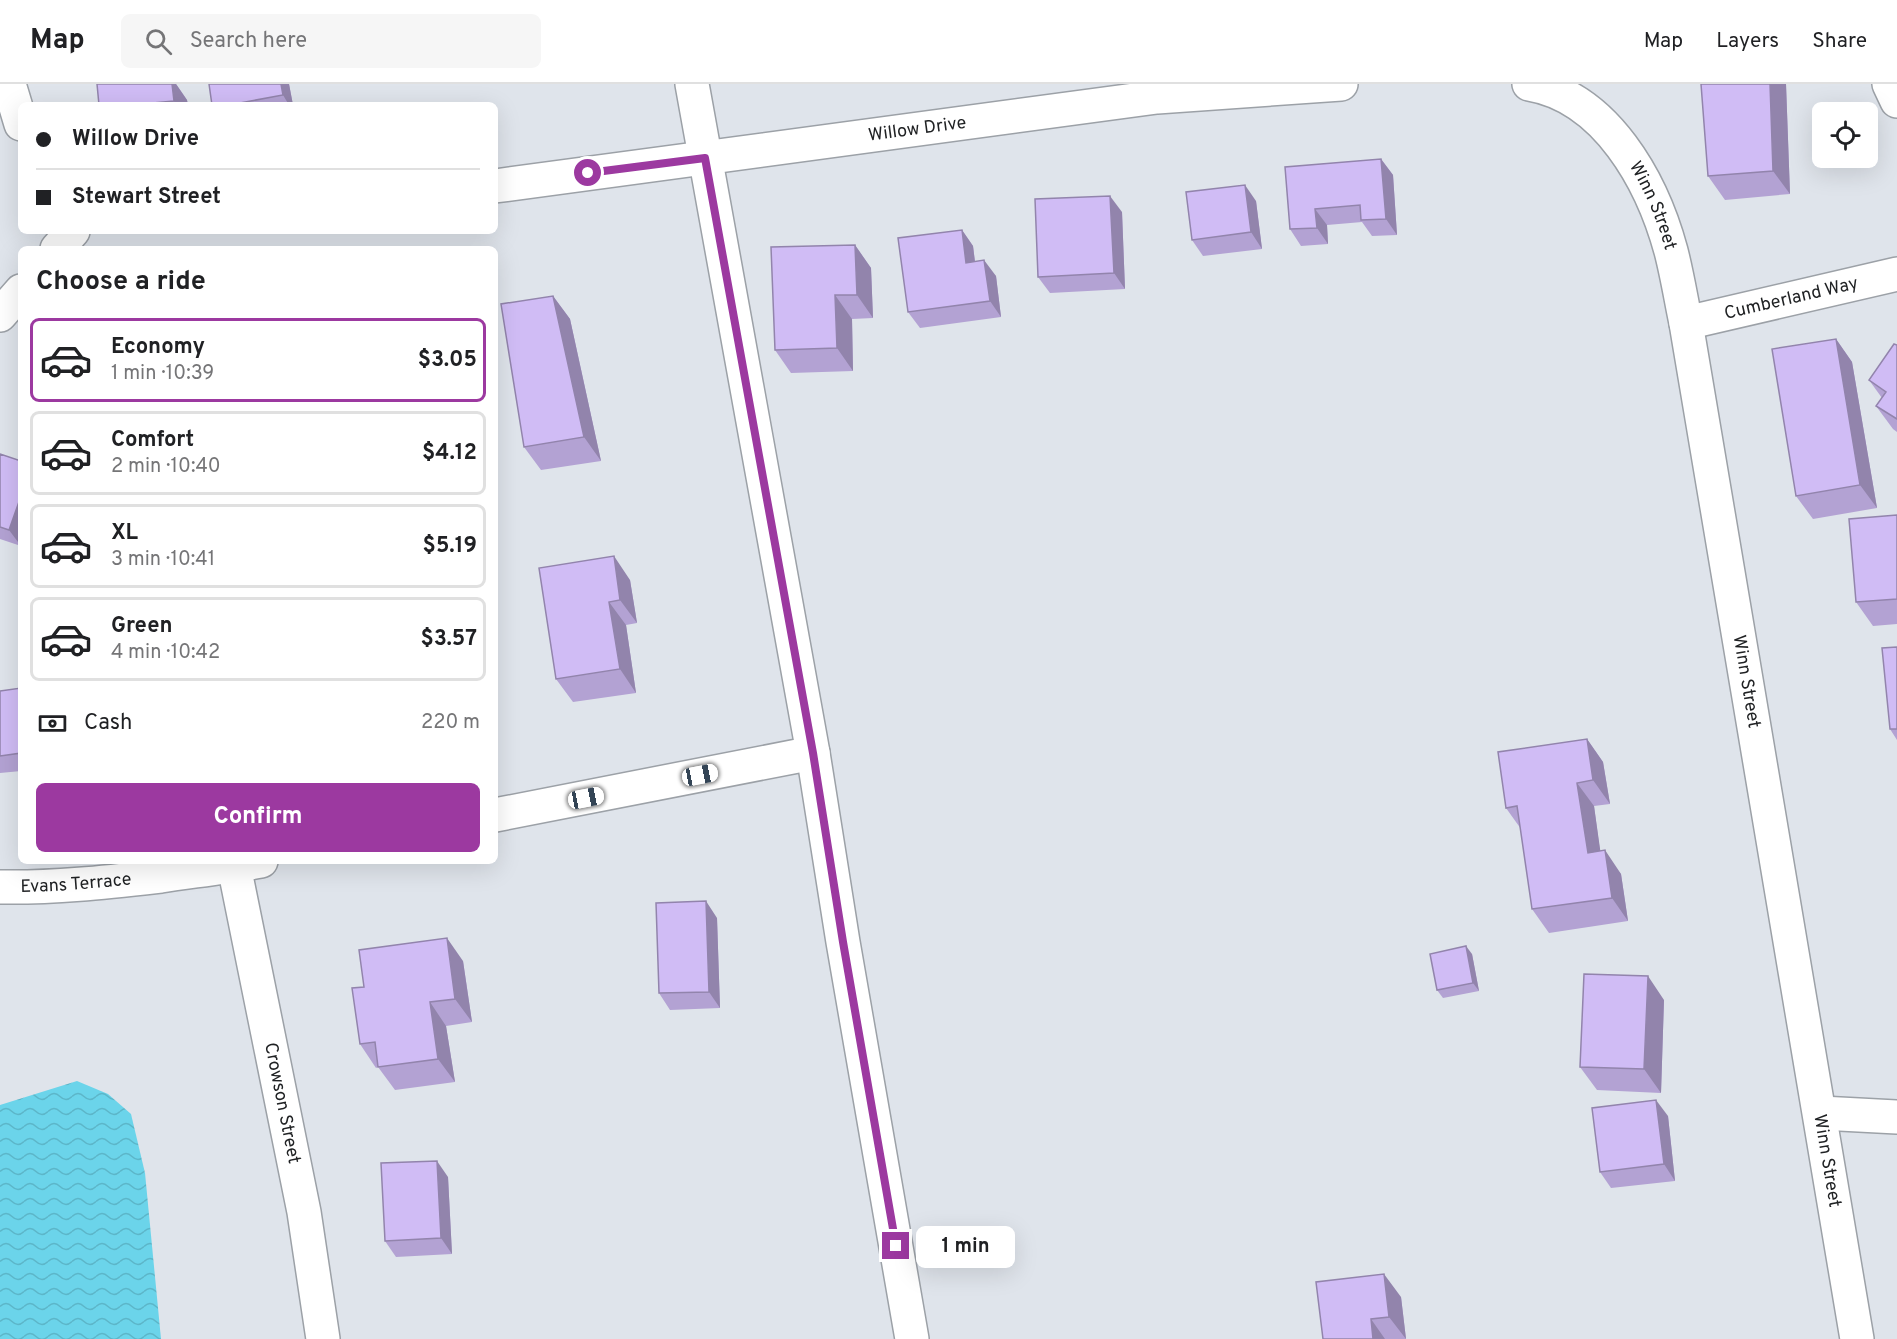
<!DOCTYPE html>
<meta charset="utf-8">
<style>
:root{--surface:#fff;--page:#f6f6f6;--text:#202124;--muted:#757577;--line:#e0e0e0;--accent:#9c39a0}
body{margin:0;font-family:Overpass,sans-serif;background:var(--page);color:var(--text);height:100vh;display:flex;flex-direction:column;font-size:22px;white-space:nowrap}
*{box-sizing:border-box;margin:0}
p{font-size:20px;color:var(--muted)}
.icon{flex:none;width:33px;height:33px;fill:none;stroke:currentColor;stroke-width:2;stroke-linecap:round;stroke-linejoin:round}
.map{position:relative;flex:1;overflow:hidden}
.sheet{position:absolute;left:18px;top:162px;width:480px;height:618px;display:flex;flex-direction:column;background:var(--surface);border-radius:9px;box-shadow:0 6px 24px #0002}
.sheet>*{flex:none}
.top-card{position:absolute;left:18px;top:18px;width:480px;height:132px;border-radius:9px;box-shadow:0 6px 24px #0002;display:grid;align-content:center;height:132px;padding:0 18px;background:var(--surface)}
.controls{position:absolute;left:1812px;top:18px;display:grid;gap:12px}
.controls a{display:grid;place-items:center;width:66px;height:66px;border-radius:9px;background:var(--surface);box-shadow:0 6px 24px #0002;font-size:30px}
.end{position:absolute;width:27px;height:27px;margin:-14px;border:8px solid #9c39a0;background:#fff;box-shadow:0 0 0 3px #fff}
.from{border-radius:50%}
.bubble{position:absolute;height:42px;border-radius:9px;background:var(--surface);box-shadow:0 6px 24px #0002;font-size:20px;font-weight:700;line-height:42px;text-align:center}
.car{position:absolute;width:18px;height:36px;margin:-18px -9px;border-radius:8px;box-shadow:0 0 4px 2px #0007;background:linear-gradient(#fff 24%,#345 0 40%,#fff 0 76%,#345 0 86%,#fff 0)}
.top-card b{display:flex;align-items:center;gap:21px;height:57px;font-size:22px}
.top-card b+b{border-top:2px solid var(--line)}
.top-card i{width:15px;height:15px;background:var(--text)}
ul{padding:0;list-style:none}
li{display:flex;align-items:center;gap:18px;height:84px;margin:0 12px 9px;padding:0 6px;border:3px solid var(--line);border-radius:9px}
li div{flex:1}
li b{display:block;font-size:22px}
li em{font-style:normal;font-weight:700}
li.current{border-color:var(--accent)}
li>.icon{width:54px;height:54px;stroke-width:1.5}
h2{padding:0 18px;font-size:27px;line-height:72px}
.pay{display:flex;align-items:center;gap:15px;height:66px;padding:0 18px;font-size:22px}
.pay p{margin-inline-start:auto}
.primary-button{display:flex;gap:12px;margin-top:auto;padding:12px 18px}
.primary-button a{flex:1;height:69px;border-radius:9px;background:var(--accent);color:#fff;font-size:24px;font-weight:700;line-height:69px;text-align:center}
header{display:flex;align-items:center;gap:36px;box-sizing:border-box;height:84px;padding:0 30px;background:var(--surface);border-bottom:2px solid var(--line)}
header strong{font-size:28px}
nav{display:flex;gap:33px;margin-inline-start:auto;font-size:21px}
.search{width:420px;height:54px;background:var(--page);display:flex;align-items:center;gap:15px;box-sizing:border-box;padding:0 21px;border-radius:9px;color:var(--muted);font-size:22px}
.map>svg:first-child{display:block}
.water{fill:url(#water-waves)}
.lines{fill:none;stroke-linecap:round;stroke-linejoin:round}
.street-casing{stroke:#9ca1a7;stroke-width:36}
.street{stroke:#fff;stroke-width:33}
.wall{fill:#b3a2d3}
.shaded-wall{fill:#9284ac}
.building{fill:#d0bcf5;stroke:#9284ac;stroke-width:1.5}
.route{stroke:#9c39a0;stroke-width:8}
.labels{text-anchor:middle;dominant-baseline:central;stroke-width:4.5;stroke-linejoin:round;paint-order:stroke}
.street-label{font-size:18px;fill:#202224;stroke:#ecf1f8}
</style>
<header>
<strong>Map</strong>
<div class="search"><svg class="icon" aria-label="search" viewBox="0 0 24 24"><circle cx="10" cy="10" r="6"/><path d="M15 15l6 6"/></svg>Search here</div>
<nav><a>Map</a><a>Layers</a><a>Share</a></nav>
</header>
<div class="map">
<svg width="1897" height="1255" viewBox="0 0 1897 1255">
<defs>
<pattern id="water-waves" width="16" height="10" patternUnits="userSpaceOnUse" patternTransform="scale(1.5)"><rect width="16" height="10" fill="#6bd4ea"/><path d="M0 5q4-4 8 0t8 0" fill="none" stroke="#5cb6c9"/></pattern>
</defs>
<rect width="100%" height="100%" fill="#dfe4eb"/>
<path class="water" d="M77 997 108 1010 131 1030 145 1089 161 1255H0V1021Z"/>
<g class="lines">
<defs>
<g id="street">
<path d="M9 0 21 40"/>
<path d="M692 0 813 669 843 858 912 1255"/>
<path id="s1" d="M1529 0C1606 13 1652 97 1671 167 1677 190 1681 215 1686 239L1857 1255"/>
<path d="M1889 0 1897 17"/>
<path id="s2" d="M495 102 1157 13 1341 0"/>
<path d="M57 165 73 147"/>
<path d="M0 231 21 207"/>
<path id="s3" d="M1686 239 1897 190"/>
<path d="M495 731 813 669"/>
<path id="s4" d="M234 782 304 1128 323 1255"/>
<path id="s5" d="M0 803C54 804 107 798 161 792 194 787 228 783 261 777"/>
<path d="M1821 1029 1897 1033"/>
</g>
</defs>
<use href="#street" class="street-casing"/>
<use href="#street" class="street"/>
</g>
<path class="wall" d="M97 0H176L187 16 188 21H99Z
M289 0 293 21H212Z
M1701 0H1786L1790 110 1725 116 1708 92Z
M1381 75 1393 91 1397 151 1372 152 1362 138 1327 141 1328 160 1301 162 1290 145 1285 83Z
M1256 117 1262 165 1203 172 1192 156Z
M1122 128 1125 205 1050 209 1038 193Z
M962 146 973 162 975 177 996 192 1001 233 920 244 908 228Z
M855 161 871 184 873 234 852 235 853 287 791 289 775 266Z
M553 212 570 235 601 377 541 386 524 363Z
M1836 255 1852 278 1877 424 1813 435 1796 412Z
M1897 261V348L1893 345 1876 322 1882 314 1869 296Z
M0 370 21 462 0 455Z
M1897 431V540L1873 542 1856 518Z
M539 484 630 496 637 539 626 541 636 609 573 618 556 595Z
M1897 563V656L1890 645Z
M21 604V687L0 689V607Z
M1587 655 1603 678 1610 720 1594 722 1600 767 1621 790 1628 837 1549 849 1532 825 1521 745 1506 724Z
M717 834 720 924 670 926 659 909Z
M1472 870 1479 907 1443 914 1437 906Z
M463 877 472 938 446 942 455 998 395 1006 378 983 376 984 360 960 364 903Z
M1664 916 1661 1009 1597 1006 1580 983Z
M1668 1032 1675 1097 1611 1104 1600 1088Z
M448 1093 452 1170 396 1173 385 1157Z
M1401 1213 1406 1255H1323Z"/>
<path class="shaded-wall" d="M172 0H176L187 16 188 21H176L174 17Z
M281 0H289L293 21H289L283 11Z
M1770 0H1786L1790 110 1773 87Z
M1381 75 1393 91 1397 151 1386 135Z
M1245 101 1256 117 1262 165 1251 148Z
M1110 112 1122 128 1125 205 1114 189Z
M1315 125 1327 141 1328 160 1317 144Z
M962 146 973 162 977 195 966 179Z
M855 161 871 184 873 234 857 211Z
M984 176 996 192 1001 233 990 217Z
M835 211 852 235 853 287 837 264Z
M553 212 570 235 601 377 584 353Z
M1836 255 1852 278 1877 424 1860 401Z
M21 412V462L9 446Z
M614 472 630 496 637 539 620 516Z
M609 518 626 541 636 609 620 585Z
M1587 655 1603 678 1610 720 1593 696Z
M1577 699 1594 722 1604 793 1588 769Z
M1605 766 1621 790 1628 837 1612 814Z
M706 817 717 834 720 924 709 908Z
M447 854 463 877 472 938 455 915Z
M1466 862 1472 870 1479 907 1473 899Z
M1648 892 1664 916 1661 1009 1644 985Z
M430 918 446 942 455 998 438 975Z
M1656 1016 1668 1032 1675 1097 1664 1080Z
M437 1077 448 1093 452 1170 441 1154Z
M1384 1190 1401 1213 1406 1255 1389 1233Z
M1371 1235 1385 1255H1373Z"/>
<path class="building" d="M97 0H172L174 17 131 21H99Z
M209 0H281L283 11 229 21H212Z
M1701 0H1770L1773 87 1708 92Z
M1381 75 1386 135 1361 136 1360 121 1315 125 1317 144 1290 145 1285 83Z
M1245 101 1251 148 1192 156 1186 108Z
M1110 112 1114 189 1038 193 1035 115Z
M962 146 966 179 984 176 990 217 908 228 898 154Z
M855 161 857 211H835L837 264 775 266 771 163Z
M553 212 584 353 524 363 501 220Z
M1836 255 1860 401 1796 412 1772 265Z
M1894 260 1897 261V335L1876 322 1886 308 1869 296Z
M0 370 21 377V412L9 446 0 443Z
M1897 431V515L1856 518 1849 435Z
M614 472 620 516 609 518 620 585 556 595 539 484Z
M1897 563V645H1890L1882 564Z
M21 604V669L0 672V607Z
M1587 655 1593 696 1577 699 1588 769 1605 766 1612 814 1532 825 1517 722 1506 724 1498 668Z
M706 817 709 908 659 909 656 819Z
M447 854 455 915 430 918 438 975 378 983 375 958 360 960 352 904 364 903 359 866Z
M1466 862 1473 899 1437 906 1430 870Z
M1584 890 1648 892 1644 985 1580 983Z
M1656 1016 1664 1080 1600 1088 1592 1024Z
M437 1077 441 1154 385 1157 381 1079Z
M1384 1190 1389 1233 1371 1235 1373 1255H1323L1316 1198Z"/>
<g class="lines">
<path class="route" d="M588 89 705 74 813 669 843 858 896 1162"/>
</g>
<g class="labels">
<g class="street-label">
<text stroke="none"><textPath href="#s2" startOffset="426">Willow Drive</textPath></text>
<text stroke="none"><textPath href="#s1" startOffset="182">Winn Street</textPath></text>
<text stroke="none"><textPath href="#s3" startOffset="108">Cumberland Way</textPath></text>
<text stroke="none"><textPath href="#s1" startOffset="668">Winn Street</textPath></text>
<text stroke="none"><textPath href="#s5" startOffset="76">Evans Terrace</textPath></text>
<text stroke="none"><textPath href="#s4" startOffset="242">Crowson Street</textPath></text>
<text stroke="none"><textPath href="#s1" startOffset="1154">Winn Street</textPath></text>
</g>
</g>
</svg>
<div class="controls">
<a><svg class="icon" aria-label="locate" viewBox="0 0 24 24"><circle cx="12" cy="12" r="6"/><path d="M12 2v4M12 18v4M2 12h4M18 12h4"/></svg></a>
</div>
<i class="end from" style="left:588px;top:89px"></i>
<i class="end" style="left:896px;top:1162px"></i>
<div class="bubble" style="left:916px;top:1142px;width:99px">1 min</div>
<i class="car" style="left:700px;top:691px;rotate:79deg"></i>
<i class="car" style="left:586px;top:714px;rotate:79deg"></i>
<div class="top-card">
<b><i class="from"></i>Willow Drive</b>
<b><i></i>Stewart Street</b>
</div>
<section class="sheet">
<h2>Choose a ride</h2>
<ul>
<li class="current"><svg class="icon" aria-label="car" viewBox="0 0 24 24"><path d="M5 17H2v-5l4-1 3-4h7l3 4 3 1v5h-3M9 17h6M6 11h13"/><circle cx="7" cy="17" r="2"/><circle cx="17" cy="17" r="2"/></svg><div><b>Economy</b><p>1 min · 10:39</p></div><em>$3.05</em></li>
<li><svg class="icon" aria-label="car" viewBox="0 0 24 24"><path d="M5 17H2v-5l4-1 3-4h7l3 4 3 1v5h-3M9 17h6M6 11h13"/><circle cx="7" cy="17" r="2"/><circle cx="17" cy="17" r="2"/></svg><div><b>Comfort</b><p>2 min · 10:40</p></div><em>$4.12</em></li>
<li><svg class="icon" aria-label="car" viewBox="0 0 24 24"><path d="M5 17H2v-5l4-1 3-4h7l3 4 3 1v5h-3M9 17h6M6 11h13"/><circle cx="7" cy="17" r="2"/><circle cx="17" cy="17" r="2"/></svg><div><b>XL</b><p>3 min · 10:41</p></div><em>$5.19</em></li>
<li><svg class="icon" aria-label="car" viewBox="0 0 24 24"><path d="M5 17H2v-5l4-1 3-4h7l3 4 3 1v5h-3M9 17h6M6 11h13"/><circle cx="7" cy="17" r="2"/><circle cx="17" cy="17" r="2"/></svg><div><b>Green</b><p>4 min · 10:42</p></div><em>$3.57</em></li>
</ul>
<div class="pay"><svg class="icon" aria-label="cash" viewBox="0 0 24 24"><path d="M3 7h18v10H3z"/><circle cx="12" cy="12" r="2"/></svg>Cash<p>220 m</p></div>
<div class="primary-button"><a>Confirm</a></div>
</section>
</div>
